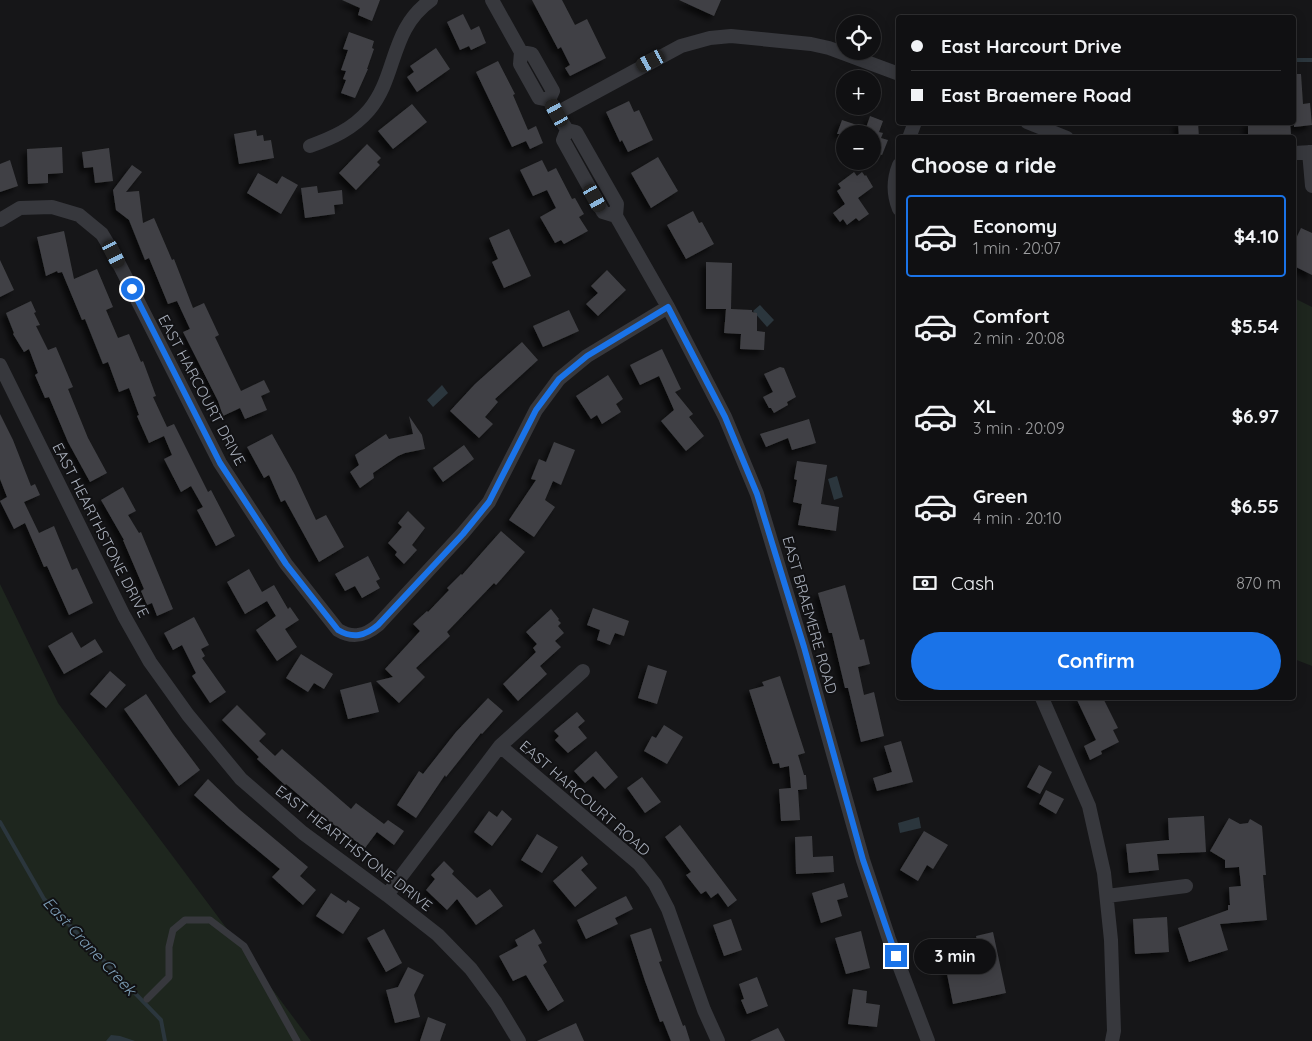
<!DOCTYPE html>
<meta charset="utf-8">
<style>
:root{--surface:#101012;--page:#19191b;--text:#f1f3f6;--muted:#9c9d9f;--line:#303032;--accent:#1a73e8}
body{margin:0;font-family:Quicksand,sans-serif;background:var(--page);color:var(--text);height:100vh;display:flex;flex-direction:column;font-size:19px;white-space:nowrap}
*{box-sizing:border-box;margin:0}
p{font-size:16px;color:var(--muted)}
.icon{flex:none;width:28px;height:28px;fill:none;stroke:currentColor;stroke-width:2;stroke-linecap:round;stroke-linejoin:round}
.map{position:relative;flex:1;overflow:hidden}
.details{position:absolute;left:896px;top:135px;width:400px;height:565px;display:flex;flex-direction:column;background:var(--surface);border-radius:5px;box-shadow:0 2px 12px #0003,0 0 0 1px var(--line)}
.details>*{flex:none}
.top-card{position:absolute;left:896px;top:15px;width:400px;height:110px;border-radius:5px;box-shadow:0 2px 12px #0003,0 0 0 1px var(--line);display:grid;align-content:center;height:110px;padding:0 15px;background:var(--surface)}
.tools{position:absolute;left:836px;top:15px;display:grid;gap:10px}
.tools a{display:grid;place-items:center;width:45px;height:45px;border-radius:50%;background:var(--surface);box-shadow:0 2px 12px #0003,0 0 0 1px var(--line);font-size:25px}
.end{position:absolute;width:22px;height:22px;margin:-11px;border:6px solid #1a73e8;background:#fff;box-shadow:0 0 0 2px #fff}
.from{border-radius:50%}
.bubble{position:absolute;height:35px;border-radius:18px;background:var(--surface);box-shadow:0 2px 12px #0003,0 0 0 1px var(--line);font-size:16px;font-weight:700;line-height:35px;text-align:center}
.car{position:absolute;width:15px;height:30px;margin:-15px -8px;border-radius:6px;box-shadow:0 0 4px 1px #0007;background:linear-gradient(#222 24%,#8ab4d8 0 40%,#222 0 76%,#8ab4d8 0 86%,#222 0)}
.top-card b{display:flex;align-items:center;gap:18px;height:48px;font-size:19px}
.top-card b+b{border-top:1px solid var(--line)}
.top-card i{width:12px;height:12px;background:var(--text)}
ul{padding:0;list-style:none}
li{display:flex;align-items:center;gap:15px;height:82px;margin:0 10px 8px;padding:0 5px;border:2px solid transparent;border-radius:5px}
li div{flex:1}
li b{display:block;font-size:19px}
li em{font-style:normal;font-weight:700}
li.selected{border-color:var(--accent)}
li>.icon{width:45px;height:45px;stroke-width:1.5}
h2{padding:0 15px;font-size:22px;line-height:60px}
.pay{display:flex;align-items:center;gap:12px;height:55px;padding:0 15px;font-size:19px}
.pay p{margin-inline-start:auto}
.action{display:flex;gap:10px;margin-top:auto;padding:10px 15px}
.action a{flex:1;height:58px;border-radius:30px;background:var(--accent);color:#fff;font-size:20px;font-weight:700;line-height:58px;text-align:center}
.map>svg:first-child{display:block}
.green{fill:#1e261e}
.water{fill:#2b363d}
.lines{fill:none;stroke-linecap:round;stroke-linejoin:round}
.stream{stroke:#2b363d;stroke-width:4}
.building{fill:#404145;filter:url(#shadow)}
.lane{stroke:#37383d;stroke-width:7}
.street{stroke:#37383d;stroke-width:14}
.route{stroke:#1a73e8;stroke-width:6}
.labels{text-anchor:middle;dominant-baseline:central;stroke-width:4;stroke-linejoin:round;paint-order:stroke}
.street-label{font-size:15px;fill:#a7adb9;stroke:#111113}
.water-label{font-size:16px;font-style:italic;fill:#7c9db5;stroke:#111113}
</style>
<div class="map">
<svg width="1312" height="1041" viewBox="0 0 1312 1041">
<defs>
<filter id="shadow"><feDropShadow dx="-4.5" dy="4.5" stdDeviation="2.5" flood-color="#0009"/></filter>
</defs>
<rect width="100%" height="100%" fill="#161618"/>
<path class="green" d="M1294 298 1312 307V666L1294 659Z
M0 584 58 703 311 1041H0Z"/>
<path class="water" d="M760 305 774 320 767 327 753 311Z
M442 385 448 393 433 407 427 400Z
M837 476 843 497 834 500 828 479Z
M919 817 921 828 900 833 898 823Z
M111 1035 120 1036 135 1041H106Z"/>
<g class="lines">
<path class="stream" d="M1294 60H1312
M0 822 44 899 161 1020 165 1041"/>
</g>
<path class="building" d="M342 0H380L372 21 358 15 360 8Z
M532 0H562L575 25 587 19 606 58 570 76 565 68 570 65 561 47 558 49Z
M679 0H721L714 16Z
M463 14 471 30 479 26 486 43 471 50 469 46 460 50 447 22Z
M349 32 374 41 372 48 374 49 367 69H368L355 98 341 93 346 80 343 79 346 71 341 70 348 50 343 49Z
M436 48 450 69 417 92 407 77 414 72 410 66Z
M498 61 515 94 513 95 528 130 536 126 543 143 530 149 526 141 512 147 476 72Z
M1294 74H1301L1303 104 1310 103 1312 125 1294 127Z
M629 101 634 112 639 110 653 140 628 152 622 140 620 142 606 112Z
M412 104 427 122 393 149 378 131Z
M870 116 883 121 879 132 883 133 881 138 888 140 882 155 875 152 873 159 872 134H837L842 120 866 128Z
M1178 122H1198L1199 138H1179Z
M1248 122H1290L1291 134 1248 138Z
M256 130 257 136 263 135 264 141 271 140 274 158 239 164 234 134Z
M367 144 381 158 377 162 380 165 356 190 339 173Z
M62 147 63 173 48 174V183L28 184 27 149Z
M109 148 113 181 95 183 93 167 84 168 82 152Z
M658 157 678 191 651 208 631 173Z
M10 160 18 186 0 192V164Z
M542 160 548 172 556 168 572 199 575 198 584 214 579 217 588 231 564 244 561 240 555 243 540 217 556 208 547 190 533 196 520 170Z
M132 165 142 172 126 192 139 191 143 223 154 218 172 260 174 259 193 308 204 303 219 335 215 337 241 391 264 380 270 392 261 396 267 410 245 419 240 408 223 416 218 401 183 332 190 329 177 301 168 304 149 258 145 260 129 220 116 210 113 190Z
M854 172 857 176 862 172 865 176 866 175 873 187 858 198 869 214 859 221 856 218 847 225 843 219 840 222 833 213 845 204 837 191 841 188 838 184Z
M258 173 277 184 282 176 298 185 281 214 247 193Z
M317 186 318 193 342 190 343 204 334 205 335 214 305 218 301 188Z
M693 211 699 223 702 222 714 244 686 259 667 225Z
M1301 228 1312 233V275L1294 266V243Z
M509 229 531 276 504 288 492 262 498 259 489 238Z
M64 231 74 279 97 269 113 307 106 310 118 338 129 334 141 362 143 361 156 396 153 397 167 427 174 424 208 492 211 490 235 536 216 546 197 510 203 507 191 486 181 492 164 459 172 455 164 436 149 443 137 416 139 415 129 388 119 392 108 362 103 364 85 319 82 320 62 272 58 273 57 271 46 276 37 237Z
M0 260 14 290 0 297Z
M706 262 732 263 731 309 752 310V312L757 313V331L765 332 764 350 740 349 741 334 724 333 726 309H706Z
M607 270 626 290 598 316 586 304 598 293 591 286Z
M31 301 36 312 34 313 40 325 36 326 48 350 56 347 73 387 68 389 88 438 107 473 90 482 68 442 49 397 45 398 35 375 38 373 29 349 24 352 13 334 14 333 6 313Z
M569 310 579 331 543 347 533 326Z
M522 342 538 360 495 399 498 402 485 417 493 424 479 438 450 411 475 384Z
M662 349 681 389 675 392 693 414 689 417 704 436 686 451 661 421 674 410 659 376 640 385 630 365Z
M780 367 784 368 796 397 787 402 788 405 774 413 771 408H769L763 397 773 392 764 374Z
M608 375 623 399 616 404 621 412 602 424 597 415 591 419 576 396Z
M0 414 13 440 31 486 35 484 40 495 24 502 39 533 54 526 72 570 77 568 93 603 69 615 47 566 44 567 25 523 14 529 0 501 7 497 0 479Z
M409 416 422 435 425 449 405 453 398 456 373 473 374 478 360 488 350 472 359 465 355 455 386 434 389 439 413 434Z
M809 419 816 443 792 450 788 438 766 447 760 434Z
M272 434 295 475 316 520 326 515 344 547 319 562 285 500 281 502 269 475 264 478 247 447Z
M554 442 575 450 561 485 553 481 545 500 555 507 534 537 509 520 536 480 531 479 539 459 546 462Z
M464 445 474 459 443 482 433 468Z
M797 461 827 465 821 504 839 507 836 531 798 525 802 504 793 502 797 480 794 479Z
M123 487 136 511 128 515 139 533 141 532 173 609 157 616 152 603 147 605 141 591 144 589 123 540H124L101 500Z
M408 511 425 528 412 545 417 550 404 564 395 555 397 552 388 543 402 527 398 523Z
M501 531 525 552 496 585 494 583 447 632 450 636 416 668 425 677 399 703 376 681 393 677 385 669 420 631 413 624 427 611 428 612 449 590 447 588 461 574 462 575Z
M368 556 380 579 376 581 380 588 362 598 355 586 345 591 335 574Z
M249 569 262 592 274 585 288 609 290 607 299 620 285 629 297 647 277 661 256 630 276 616 267 601 245 614 227 582Z
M845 585 860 640 864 639 870 664 858 667 864 695 874 692 884 736 861 742 848 688H845L832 633H829L818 593Z
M593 608 629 621 624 636 615 633 610 645 597 640 600 630 587 625Z
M551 609 559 619 558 620 561 623 558 626 564 633 555 641 561 647 540 666 547 674 518 701 503 684 536 652 533 648 537 644 526 632Z
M194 617 209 645 201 649 205 656 202 658 226 692 210 703 192 676 196 673 182 645 173 650 164 633Z
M72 632 81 648 95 639 103 652 64 674 48 646Z
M301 654 333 674 324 689 314 683 308 692 286 678Z
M648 665 667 671 657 704 638 698Z
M110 671 126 685 106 708 90 694Z
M780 676 805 753 798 755 804 775H806L807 789 798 790 800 820 781 821 779 789 791 788 789 766 780 768 779 763 773 764 749 690 764 686 762 682Z
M371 682 379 712 348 719 340 690Z
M146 694 173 734 200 770 179 786 124 709Z
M488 698 503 711 482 734 481 733 446 777 445 775 416 818 397 805 419 771 423 774 456 732Z
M1076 698H1103L1118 728 1113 730 1119 742 1101 751 1102 754 1090 760 1084 746 1096 740Z
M237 705 266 734 259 741 275 756 282 749 351 809 356 803 384 824 388 820 404 831 394 845 377 832 365 848 329 821 286 784 285 785 257 759 259 757 222 720Z
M577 712 585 721 578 727 587 738 568 753 555 740 559 736 554 731Z
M664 725 683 737 667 764 644 751 652 736 656 738Z
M901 741 913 782 877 791 873 778 892 772 884 746Z
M596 751 618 777 605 789 593 776 585 783 574 771Z
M1039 765 1052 772 1040 794 1027 787Z
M642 777 661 802 645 813 627 788Z
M208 779 240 810 308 867 300 876 316 890 303 905 272 877 280 869 227 825 194 795Z
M1046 790 1064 799 1056 814 1039 804Z
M502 810 512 819 492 846 474 832 489 811 497 817Z
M1204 816 1206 852 1157 854 1159 870 1129 873 1126 844 1169 840 1168 818Z
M1229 818 1240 824 1248 823 1250 819 1262 826 1266 875H1263L1267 920 1220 924 1228 950 1189 962 1178 928 1228 910V905H1230L1229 887 1241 886 1239 867 1225 868V860L1210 851Z
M680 825 737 900 728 907 718 893 711 898 706 891 701 894 686 875 691 872 665 837Z
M924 831 948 845 933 869 927 865 918 881 900 870Z
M537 834 558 847 542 873 521 860Z
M812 836 813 857 833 856 834 872 796 874 795 837Z
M582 856 588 864 581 870 597 888 575 907 553 881Z
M444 861 454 871 452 874 477 898 490 889 503 906 476 925 457 899 447 910 426 890 435 879 431 875Z
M844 883 848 897 837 900 842 916 821 923 812 893Z
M331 893 346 903 348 900 360 908 343 934 316 916Z
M626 896 633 909 615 918 618 924 586 939 577 920Z
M1167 917 1169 952 1135 954 1133 919Z
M731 919 742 950 724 956 713 925Z
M651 928 662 961 659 962 683 1026 685 1025 690 1041H671L663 1021 660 1022 645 981 630 935Z
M384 929 402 963 386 972 367 938Z
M534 929 542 943 538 945 547 962 543 965 564 1001 548 1011 526 975 513 981 499 956 518 946 515 940Z
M861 931 870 968 846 974 835 938Z
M993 932 1006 993 953 1004 946 969 981 961 976 936Z
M408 967 424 975 414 995 420 1017 395 1023 386 990 398 987Z
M757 977 768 1006 747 1014 741 1000 744 999 739 984Z
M853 989 867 991 866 1003 880 1005 877 1027 848 1024Z
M428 1017 446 1024 440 1041H420Z
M576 1023 584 1041H537Z
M778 1028 785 1041H750Z"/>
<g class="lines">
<path class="lane" d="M147 999 169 977V947L173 930 185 920H210L244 946 297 1041"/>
<path class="street" d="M492 0 521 52 520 64 539 98 549 100
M521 52 532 54 553 91 549 100
M549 100 567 130 576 132 617 204 616 216 668 307 725 417 757 494 803 647 863 860 889 939 928 1041
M557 113 681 46 710 38 731 36 811 44 829 48 899 74
M1027 122 1067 138
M567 130 563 140 603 212 616 216
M909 138 915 122
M310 146C332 138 353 129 369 110 398 75 389 30 431 0
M1309 152 1312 186
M1294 153 1312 152
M899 165C893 180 893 194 899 209
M0 220 20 208 52 207 79 215 102 234 114 254 220 463 286 564 338 630C353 639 365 636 378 625L463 533 489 502 536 410 559 379 587 356 668 307
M0 365 124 616 150 662 188 715 241 779 303 833 387 895 438 935 471 969 496 1003 519 1041
M1042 698 1089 806 1104 873 1111 940 1114 1031 1112 1041
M500 746 639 864 655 884 668 909 704 1010 718 1041
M387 895 500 746 583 671
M1107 896 1186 886"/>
</g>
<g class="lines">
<path class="route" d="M132 289 220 463 286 564 338 630C353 639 365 636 378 625L463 534 489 502 536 410 559 379 587 356 668 307 725 417 757 494 804 647 863 860 896 956"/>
</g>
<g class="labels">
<g class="street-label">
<text transform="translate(202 390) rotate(62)">EAST HARCOURT DRIVE</text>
<text transform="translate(101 530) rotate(63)">EAST HEARTHSTONE DRIVE</text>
<text transform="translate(810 615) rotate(74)">EAST BRAEMERE ROAD</text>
<text transform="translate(585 798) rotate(41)">EAST HARCOURT ROAD</text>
<text transform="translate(354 848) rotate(38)">EAST HEARTHSTONE DRIVE</text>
</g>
<g class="water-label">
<text transform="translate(90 946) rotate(47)">East Crane Creek</text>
</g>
</g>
</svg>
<div class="tools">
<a><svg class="icon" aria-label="locate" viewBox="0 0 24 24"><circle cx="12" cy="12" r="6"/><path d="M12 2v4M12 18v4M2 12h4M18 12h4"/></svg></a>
<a>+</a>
<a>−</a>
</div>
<i class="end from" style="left:132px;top:289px"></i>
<i class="end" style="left:896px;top:956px"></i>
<div class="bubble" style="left:914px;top:939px;width:82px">3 min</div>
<i class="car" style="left:651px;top:61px;rotate:242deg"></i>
<i class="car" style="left:557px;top:113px;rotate:331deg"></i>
<i class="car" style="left:595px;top:198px;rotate:151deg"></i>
<i class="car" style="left:114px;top:254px;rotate:153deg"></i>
<div class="top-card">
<b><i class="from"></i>East Harcourt Drive</b>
<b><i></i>East Braemere Road</b>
</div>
<section class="details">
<h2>Choose a ride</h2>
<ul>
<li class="selected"><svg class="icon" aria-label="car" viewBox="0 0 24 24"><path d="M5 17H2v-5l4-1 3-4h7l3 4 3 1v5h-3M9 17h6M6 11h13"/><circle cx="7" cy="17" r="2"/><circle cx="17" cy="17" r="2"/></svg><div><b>Economy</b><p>1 min · 20:07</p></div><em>$4.10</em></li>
<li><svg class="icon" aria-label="car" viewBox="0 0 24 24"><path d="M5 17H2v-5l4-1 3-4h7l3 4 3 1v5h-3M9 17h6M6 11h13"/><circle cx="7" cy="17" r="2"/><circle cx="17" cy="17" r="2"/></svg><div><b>Comfort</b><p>2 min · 20:08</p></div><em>$5.54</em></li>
<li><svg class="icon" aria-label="car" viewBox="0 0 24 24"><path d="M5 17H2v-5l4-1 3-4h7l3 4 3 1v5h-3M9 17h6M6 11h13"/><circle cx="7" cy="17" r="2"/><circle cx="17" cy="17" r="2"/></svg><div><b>XL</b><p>3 min · 20:09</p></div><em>$6.97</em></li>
<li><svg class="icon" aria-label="car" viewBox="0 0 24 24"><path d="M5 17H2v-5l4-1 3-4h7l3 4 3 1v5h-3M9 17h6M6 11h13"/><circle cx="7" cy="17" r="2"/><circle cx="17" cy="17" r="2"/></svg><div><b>Green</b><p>4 min · 20:10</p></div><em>$6.55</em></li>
</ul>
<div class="pay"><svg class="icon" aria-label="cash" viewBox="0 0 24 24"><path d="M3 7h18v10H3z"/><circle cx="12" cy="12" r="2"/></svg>Cash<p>870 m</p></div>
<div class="action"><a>Confirm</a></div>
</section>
</div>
